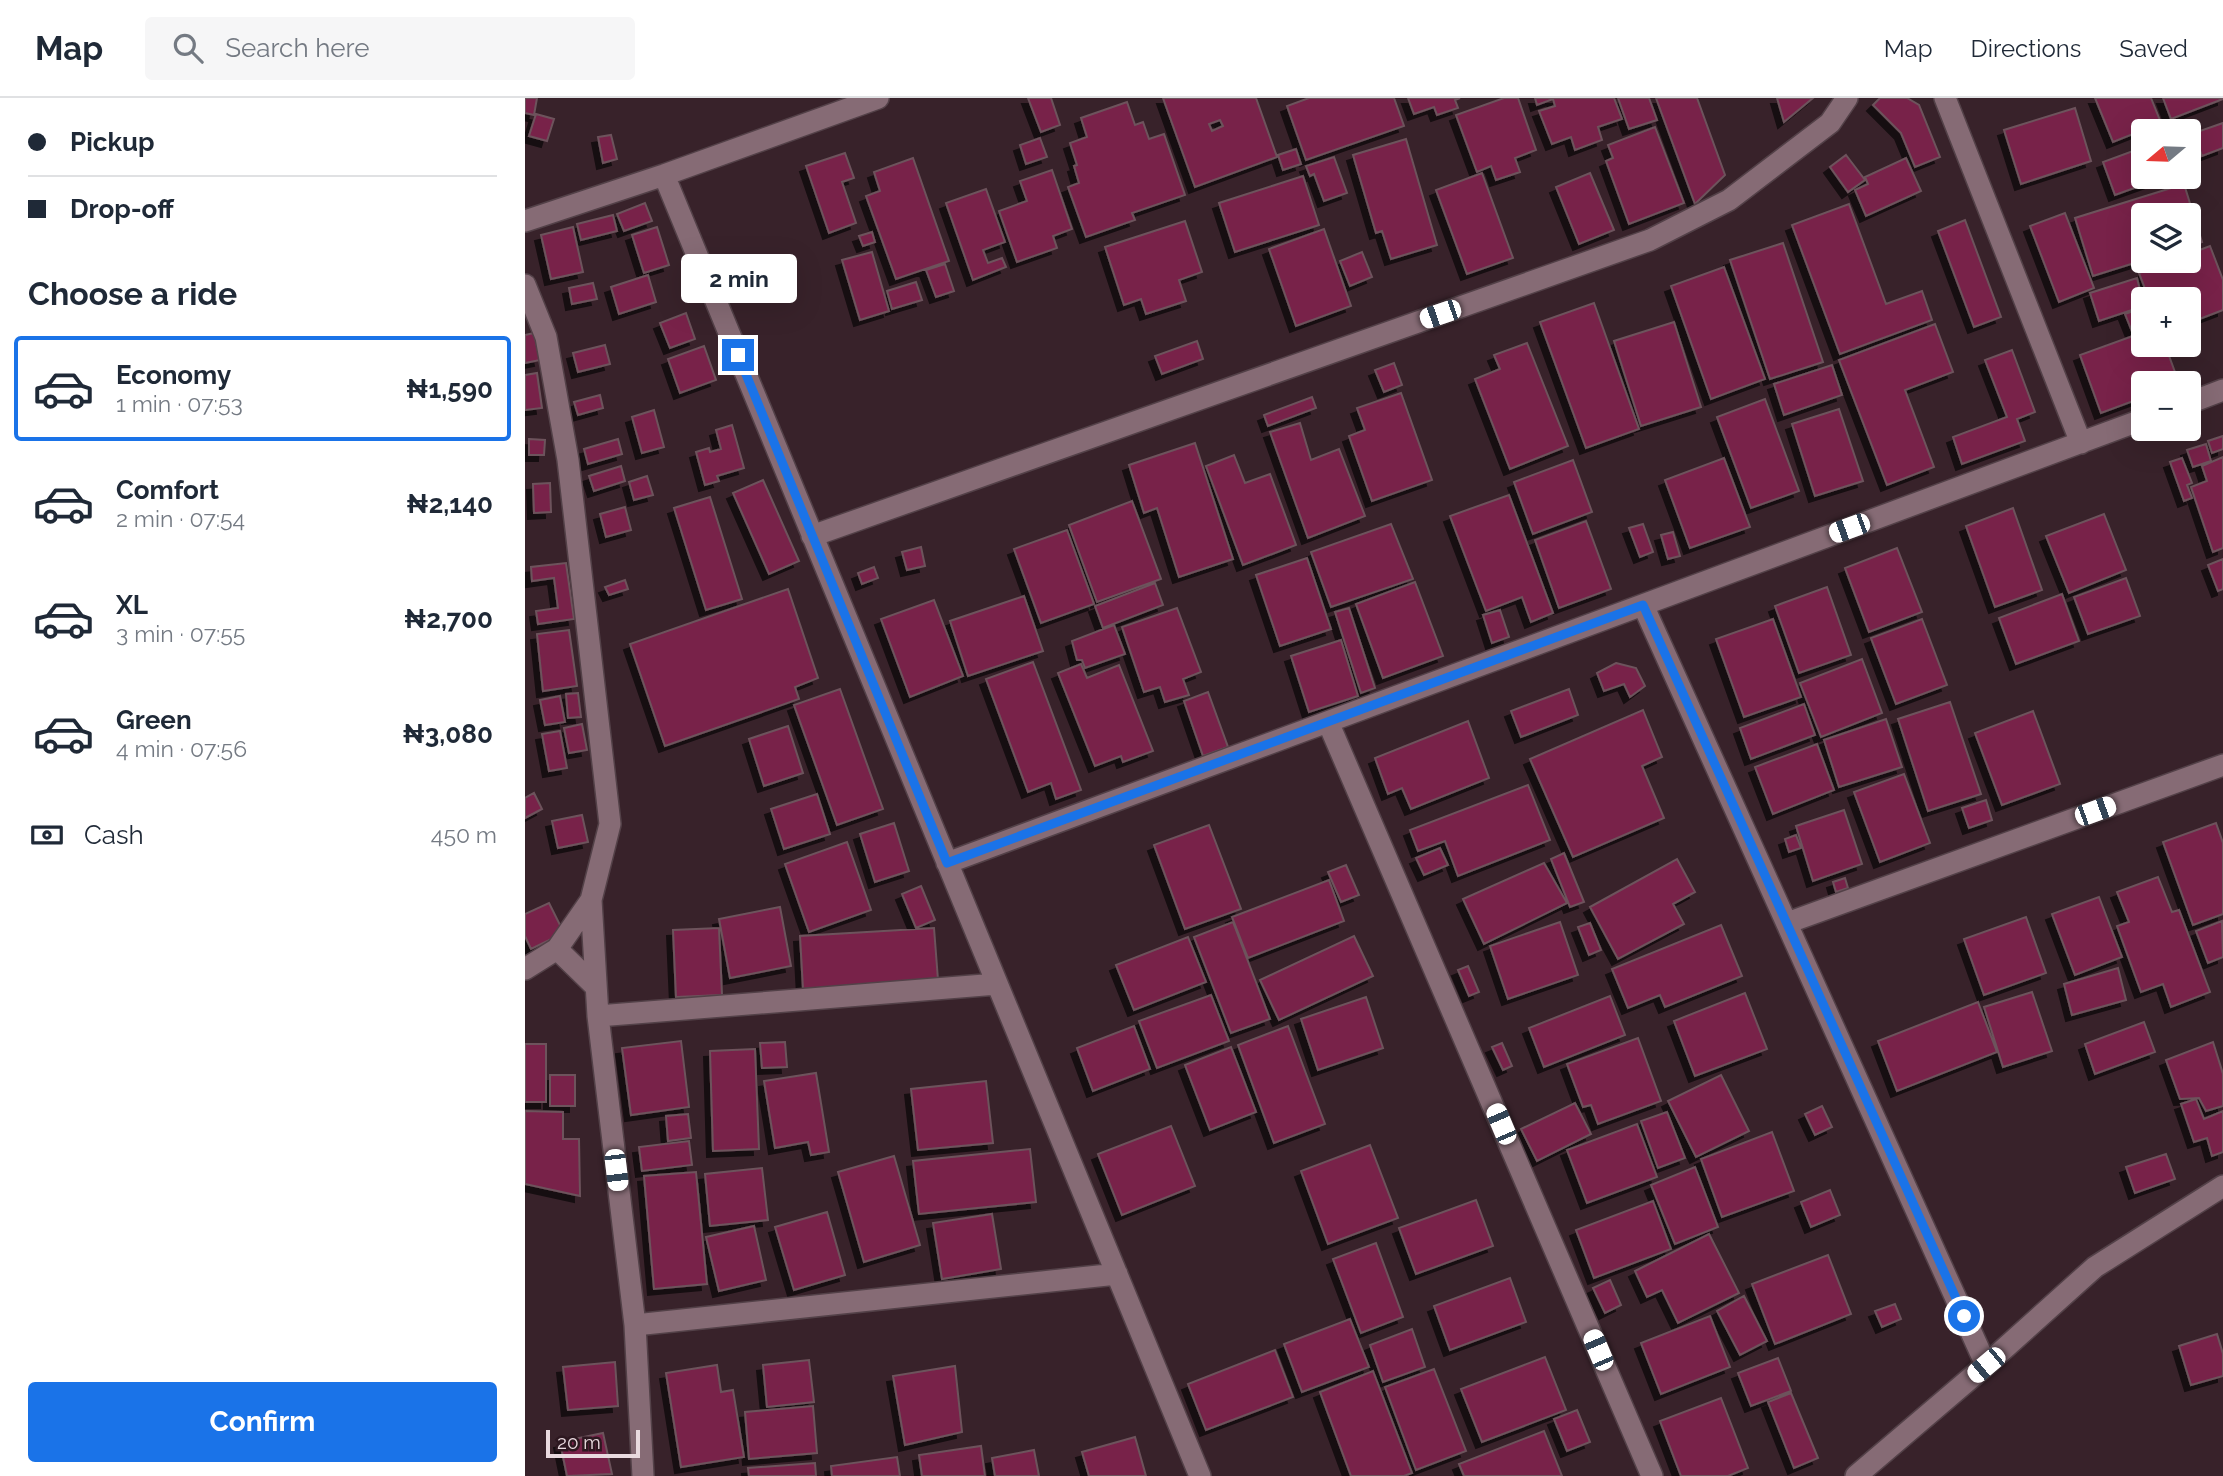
<!DOCTYPE html>
<meta charset="utf-8">
<style>
:root{--surface:#fff;--page:#f6f6f7;--text:#1f2937;--muted:#747a83;--line:#e0e1e3;--accent:#1a73e8}
body{margin:0;font-family:Raleway,sans-serif;background:var(--page);color:var(--text);height:100vh;display:flex;flex-direction:column;font-size:26px;white-space:nowrap}
*{box-sizing:border-box;margin:0}
p{font-size:23px;color:var(--muted)}
.icon{flex:none;width:38px;height:38px;fill:none;stroke:currentColor;stroke-width:2;stroke-linecap:round;stroke-linejoin:round}
.map{position:relative;flex:1;overflow:hidden}
.sheet{display:flex;flex-direction:column;background:var(--surface);width:525px}
.sheet>*{flex:none}
.guide{display:grid;align-content:center;height:154px;padding:0 28px;background:var(--surface)}
.needle{width:46px;rotate:251deg}
.buttons{position:absolute;left:1606px;top:21px;display:grid;gap:14px}
.buttons a{display:grid;place-items:center;width:70px;height:70px;border-radius:7px;background:var(--surface);box-shadow:0 7px 28px #0002;font-size:35px}
.scale{position:absolute;left:21px;bottom:18px;width:94px;box-sizing:border-box;padding-left:7px;border:4px solid #e9dadf;border-top:0;font-size:19px;line-height:24px;white-space:nowrap;color:#e9dadf;-webkit-text-stroke:5px #2d1820;paint-order:stroke}
.end{position:absolute;width:32px;height:32px;margin:-16px;border:9px solid #1a73e8;background:#fff;box-shadow:0 0 0 4px #fff}
.from{border-radius:50%}
.bubble{position:absolute;height:49px;border-radius:7px;background:var(--surface);box-shadow:0 7px 28px #0002;font-size:23px;font-weight:700;line-height:49px;text-align:center}
.car{position:absolute;width:21px;height:42px;margin:-21px -10px;border-radius:9px;box-shadow:0 0 5px 2px #0007;background:linear-gradient(#fff 24%,#345 0 40%,#fff 0 76%,#345 0 86%,#fff 0)}
.guide b{display:flex;align-items:center;gap:24px;height:66px;font-size:26px}
.guide b+b{border-top:2px solid var(--line)}
.guide i{width:18px;height:18px;background:var(--text)}
ul{padding:0;list-style:none}
li{display:flex;align-items:center;gap:21px;height:105px;margin:0 14px 10px;padding:0 14px;border:4px solid transparent;border-radius:7px}
li div{flex:1}
li b{display:block;font-size:26px}
li em{font-style:normal;font-weight:700}
li.on{border-color:var(--accent)}
li>.icon{width:63px;height:63px;stroke-width:1.5}
h2{padding:0 28px;font-size:32px;line-height:84px}
.pay{display:flex;align-items:center;gap:18px;height:77px;padding:0 28px;font-size:26px}
.pay p{margin-inline-start:auto}
.action{display:flex;gap:14px;margin-top:auto;padding:14px 28px}
.action a{flex:1;height:80px;border-radius:7px;background:var(--accent);color:#fff;font-size:28px;font-weight:700;line-height:80px;text-align:center}
header{display:flex;align-items:center;gap:42px;box-sizing:border-box;height:98px;padding:0 35px;background:var(--surface);border-bottom:2px solid var(--line)}
header strong{font-size:33px}
nav{display:flex;gap:38px;margin-inline-start:auto;font-size:24px}
.search{width:490px;height:63px;background:var(--page);display:flex;align-items:center;gap:18px;box-sizing:border-box;padding:0 24px;border-radius:7px;color:var(--muted);font-size:26px}
main{display:flex;flex:1;min-height:0}
.map>svg:first-child{display:block}
.building{fill:#78224a;stroke:#6d535c;stroke-width:2;fill-rule:evenodd;filter:url(#shadow)}
.lines{fill:none;stroke-linecap:round;stroke-linejoin:round}
.minor-casing{stroke:#534148;stroke-width:24}
.minor{stroke:#866b75;stroke-width:21}
.route{stroke:#1a73e8;stroke-width:9}
</style>
<header>
<strong>Map</strong>
<div class="search"><svg class="icon" aria-label="search" viewBox="0 0 24 24"><circle cx="10" cy="10" r="6"/><path d="M15 15l6 6"/></svg>Search here</div>
<nav><a>Map</a><a>Directions</a><a>Saved</a></nav>
</header>
<main>
<section class="sheet">
<div class="guide">
<b><i class="from"></i>Pickup</b>
<b><i></i>Drop-off</b>
</div>
<h2>Choose a ride</h2>
<ul>
<li class="on"><svg class="icon" aria-label="car" viewBox="0 0 24 24"><path d="M5 17H2v-5l4-1 3-4h7l3 4 3 1v5h-3M9 17h6M6 11h13"/><circle cx="7" cy="17" r="2"/><circle cx="17" cy="17" r="2"/></svg><div><b>Economy</b><p>1 min · 07:53</p></div><em>₦1,590</em></li>
<li><svg class="icon" aria-label="car" viewBox="0 0 24 24"><path d="M5 17H2v-5l4-1 3-4h7l3 4 3 1v5h-3M9 17h6M6 11h13"/><circle cx="7" cy="17" r="2"/><circle cx="17" cy="17" r="2"/></svg><div><b>Comfort</b><p>2 min · 07:54</p></div><em>₦2,140</em></li>
<li><svg class="icon" aria-label="car" viewBox="0 0 24 24"><path d="M5 17H2v-5l4-1 3-4h7l3 4 3 1v5h-3M9 17h6M6 11h13"/><circle cx="7" cy="17" r="2"/><circle cx="17" cy="17" r="2"/></svg><div><b>XL</b><p>3 min · 07:55</p></div><em>₦2,700</em></li>
<li><svg class="icon" aria-label="car" viewBox="0 0 24 24"><path d="M5 17H2v-5l4-1 3-4h7l3 4 3 1v5h-3M9 17h6M6 11h13"/><circle cx="7" cy="17" r="2"/><circle cx="17" cy="17" r="2"/></svg><div><b>Green</b><p>4 min · 07:56</p></div><em>₦3,080</em></li>
</ul>
<div class="pay"><svg class="icon" aria-label="cash" viewBox="0 0 24 24"><path d="M3 7h18v10H3z"/><circle cx="12" cy="12" r="2"/></svg>Cash<p>450 m</p></div>
<div class="action"><a>Confirm</a></div>
</section>
<div class="map">
<svg width="1698" height="1378" viewBox="0 0 1698 1378">
<defs>
<filter id="shadow"><feDropShadow dx="-6" dy="6" stdDeviation="0" flood-color="#0009"/></filter>
</defs>
<rect width="100%" height="100%" fill="#38222a"/>
<path class="building" d="M0 0H12L9 17 0 15Z
M503 0H526L535 27 516 34Z
M638 0H731L752 59 670 89ZM695 22 698 28 687 33 684 26Z
M784 0H869L879 28 781 62 762 8Z
M883 0H935L930 2 933 10 912 17 909 9 889 16Z
M979 0H993L1011 52 990 60 995 74 971 82 966 68 952 74 931 17Z
M1010 0H1089L1097 21 1073 29 1077 42 1050 52 1046 39 1027 46 1014 13 1030 8 1028 1 1012 7Z
M1093 0H1124L1132 22 1104 31Z
M1131 0H1172L1200 77 1170 106Z
M1252 0H1288L1259 24Z
M1355 0H1382L1394 7 1415 59 1390 69 1376 35 1348 7Z
M1570 0H1626L1636 25 1588 44Z
M1638 0H1698V1L1646 21Z
M602 4 610 27 618 24 624 41 639 36 660 97 607 115 610 122 561 139 543 89 554 85 549 68 552 67 545 45 562 39 556 20Z
M1550 10 1566 63 1496 86 1479 32Z
M11 16 29 21 22 43 4 38Z
M1698 25V50L1677 58 1669 35Z
M1130 29 1159 105 1104 126 1081 63 1088 60 1083 47Z
M86 37 92 61 78 65 73 39Z
M515 40 522 59 501 66 495 47Z
M881 41 912 147 866 161 857 133 851 135 828 57Z
M1619 49V79H1640L1590 97 1578 64Z
M771 51 776 66 758 72 753 57Z
M320 55 329 80 317 84 331 125 304 135 281 68Z
M1321 57 1340 82 1323 94 1305 69Z
M809 59 822 95 799 103 789 76 785 78 781 68Z
M388 60 424 163 371 181 341 98 355 93 349 74Z
M1381 60 1396 93 1341 118 1330 92 1343 86 1340 79Z
M527 72 547 131 528 138 532 150 492 164 474 113 502 103 495 83Z
M957 75 988 160 942 176 911 92Z
M1065 75 1089 132 1054 146 1031 89Z
M778 78 794 127 710 154 694 105Z
M1659 86 1677 144 1664 148V117H1619V162L1568 178 1550 120Z
M461 91 480 144 458 152 463 165 477 160 481 169 448 182 421 105Z
M120 105 127 123 99 133 92 116Z
M1324 106 1361 206 1397 193 1407 222 1315 256 1267 127Z
M1540 115 1569 190 1534 204 1505 128Z
M88 117 92 133 56 142 52 126Z
M1440 122 1476 219 1449 229 1413 133Z
M660 123 677 174 654 182 661 203 621 216 616 201 599 207 580 149Z
M48 129 58 174 26 181 16 137Z
M132 129 144 167 119 175 107 137Z
M799 131 826 208 771 228 744 151Z
M347 134 350 144 338 148 334 138Z
M1258 145 1298 264 1245 281 1205 162Z
M1685 148 1698 182V212L1664 225V201H1624L1614 175 1647 163H1664V156Z
M347 154 364 213 335 222 317 162Z
M837 154 847 179 825 188 815 163Z
M420 166 429 193 411 199 401 172Z
M1199 169 1240 281 1186 301 1146 188Z
M123 177 131 204 94 216 86 189Z
M1612 180 1619 208 1574 223 1565 195Z
M391 184 397 202 367 211 362 193Z
M68 185 72 201 47 206 44 190Z
M1069 205 1114 331 1061 350 1015 224Z
M1619 209V232L1608 236 1600 216Z
M161 215 170 241 145 250 135 225Z
M1149 224 1176 309 1116 328 1089 243Z
M1410 226 1428 274 1380 292 1409 369 1362 387 1314 262Z
M1619 234V247H1640L1654 285H1619V299L1576 315 1555 257Z
M9 235 15 262 0 265V237Z
M672 243 678 261 637 276 630 258Z
M1002 245 1043 348 985 371 950 281 975 271 969 257Z
M80 247 85 266 53 274 48 255Z
M179 248 191 282 155 295 143 261Z
M1487 252 1510 314 1492 321 1500 343 1437 366 1428 339 1482 319 1460 262Z
M869 265 877 287 859 294 850 272Z
M1307 267 1317 297 1259 317 1249 286Z
M12 275 17 310 0 312V277Z
M876 295 907 382 847 403 824 338 840 332 832 310Z
M75 297 78 310 53 317 49 304Z
M787 299 791 310 743 328 739 317Z
M1240 301 1274 393 1226 410 1192 319Z
M1314 311 1338 383 1290 398 1267 326Z
M129 312 139 349 117 355 107 319Z
M775 325 786 362 814 351 840 418 783 440 745 334Z
M207 327 219 370 192 378 194 383 180 387 171 354 184 350 185 354 196 351 191 332Z
M1698 338V351L1687 355 1683 343Z
M4 341 20 342 19 357H4Z
M93 341 97 356 63 366 59 351Z
M670 345 708 461 654 479 632 410 619 415 604 367Z
M1681 346 1686 363 1668 369 1662 352Z
M709 357 720 385 745 376 771 447 718 467 681 368Z
M1698 359V450L1688 454 1666 389 1682 383 1677 368Z
M1199 360 1225 429 1165 450 1140 382Z
M1657 360 1667 385 1662 387 1667 400 1659 403 1645 364Z
M1048 362 1067 414 1008 436 989 384Z
M96 368 100 383 69 393 64 378Z
M122 378 128 397 109 402 104 384Z
M238 382 274 463 244 476 208 395Z
M25 385 26 414 9 415 8 386Z
M984 397 1028 515 1006 524 997 499 961 513 925 418Z
M185 399 217 501 181 512 149 410Z
M607 403 636 481 572 504 544 427Z
M100 409 106 432 81 439 75 416Z
M1488 410 1517 492 1470 509 1441 428Z
M1579 416 1601 472 1544 495 1521 438Z
M1061 423 1086 491 1034 510 1010 442Z
M866 426 888 481 806 509 786 454Z
M1118 426 1128 454 1115 459 1104 430Z
M542 432 569 506 516 525 489 451Z
M1148 434 1155 458 1143 461 1136 437Z
M396 449 400 468 382 472 377 454Z
M1372 450 1397 514 1344 534 1320 470Z
M782 460 806 531 755 548 731 477Z
M1698 461V491L1693 493 1683 467Z
M41 465 49 521 13 526 11 513 33 510 29 480 7 483 6 469Z
M349 469 353 480 337 486 333 475Z
M1601 480 1615 518 1563 536 1549 499Z
M100 482 103 491 84 497 80 489Z
M890 484 918 558 858 580 831 506Z
M630 485 638 507 578 530 570 508Z
M1302 489 1326 557 1274 575 1250 508Z
M263 491 293 580 270 589 274 601 140 648 105 546Z
M1537 496 1554 543 1491 566 1474 520Z
M499 498 518 553 443 578 425 523Z
M409 502 438 578 385 599 356 521Z
M652 510 676 574 658 581 664 597 640 604 635 589 619 594 597 529Z
M824 510 850 590 836 595 810 514Z
M975 512 984 539 967 545 958 517Z
M1248 521 1276 599 1219 619 1191 541Z
M1397 521 1422 587 1371 606 1346 540Z
M589 527 600 556 560 570 557 562H552L547 543Z
M44 532 52 588 18 593 12 536Z
M816 542 833 598 784 614 766 558Z
M1337 561 1357 615 1296 639 1275 585Z
M508 564 556 692 531 701 526 685 503 694 461 581Z
M1091 565 1111 570 1120 588 1105 599 1099 586 1079 593 1072 575Z
M556 566 562 580 594 567 628 653 598 664 596 658 570 668 533 575Z
M315 591 358 711 312 727 269 607Z
M1044 591 1053 617 996 639 986 613Z
M683 594 703 649 678 658 659 603Z
M53 595 56 619 43 620 41 596Z
M35 598 40 624 20 627 15 602Z
M1425 604 1456 696 1403 713 1373 621Z
M1279 606 1290 637 1226 661 1215 630Z
M1118 612 1137 659 1117 668 1139 720 1048 759 1005 661Z
M1508 613 1535 686 1477 707 1450 635Z
M1361 621 1377 669 1314 689 1299 642Z
M943 623 964 680 886 711 877 690 863 696 850 660Z
M57 626 62 652 44 655 39 630Z
M263 628 278 675 239 688 224 641Z
M35 633 42 670 24 673 17 636Z
M1292 646 1309 692 1248 716 1230 669Z
M1379 676 1405 745 1355 764 1329 694Z
M1003 687 1025 742 933 778 920 743 893 753 885 732Z
M9 695 17 711 0 720V700Z
M292 696 305 736 259 751 246 711Z
M1461 702 1467 722 1444 730 1437 710Z
M1319 712 1337 766 1288 783 1271 728Z
M57 717 63 744 33 750 27 723Z
M369 725 384 773 350 784 335 736Z
M1691 725 1698 745V816L1668 827 1638 744Z
M684 727 716 811 660 831 629 747Z
M1271 737 1276 750 1264 754 1260 741Z
M322 744 346 812 284 834 260 766Z
M915 750 923 767 899 777 891 760Z
M1039 755 1059 804 1045 809 1026 761Z
M1152 761 1170 794 1148 806 1159 826 1093 861 1065 809Z
M1019 765 1042 805 959 846 938 801Z
M821 767 834 797 816 804 803 774Z
M1633 779 1647 814 1654 812 1685 894 1646 909 1638 886 1616 894 1592 828 1604 824 1592 794Z
M1320 780 1323 790 1311 794 1308 784Z
M804 782 819 823 723 860 707 819Z
M396 788 410 822 391 830 377 796Z
M1574 799 1597 859 1550 877 1527 816Z
M24 805 39 835 6 851 0 838V816Z
M255 809 266 868 205 880 194 821Z
M1501 819 1521 875 1459 897 1439 841Z
M1697 823 1698 859 1683 865 1671 833Z
M708 824 745 921 706 935 669 839Z
M1035 824 1053 877 983 901 965 848Z
M1065 825 1076 852 1064 857 1053 829Z
M1196 827 1217 878 1140 909 1135 897 1103 910 1087 871Z
M194 830 197 897 151 899 148 832Z
M409 830 413 882 278 891 275 838Z
M829 838 848 878 754 922 735 882Z
M663 839 681 884 609 912 591 867Z
M943 868 954 894 944 898 933 872Z
M1593 870 1601 902 1547 917 1539 886Z
M1507 894 1527 953 1478 969 1459 909Z
M1220 895 1242 951 1170 978 1149 923Z
M686 897 704 943 632 970 614 923Z
M1085 898 1100 937 1019 969 1004 930Z
M841 899 858 950 793 972 776 921Z
M1453 904 1472 954 1372 993 1353 943Z
M1619 924 1630 954 1570 976 1560 946Z
M609 928 625 971 568 993 552 950Z
M763 928 800 1026 749 1045 713 947Z
M1113 940 1136 1003 1073 1026 1066 1007 1058 1009 1042 966Z
M156 943 164 1009 106 1017 97 950Z
M260 944 262 969 237 970 235 945Z
M1688 944 1698 976V1008L1681 1013 1674 1000 1655 1001 1641 962Z
M977 945 987 968 978 972 967 949Z
M0 946H21V1004H0Z
M706 949 731 1014 685 1032 660 967Z
M230 951 234 1051 188 1053 185 953Z
M291 975 304 1054 286 1057 283 1044 250 1050 239 983Z
M25 977H50V1008H25Z
M1196 977 1224 1033 1171 1059 1143 1003Z
M461 983 468 1045 393 1052 386 991Z
M1671 1001 1679 1021 1698 1013V1054L1687 1058 1682 1040 1669 1044 1656 1006Z
M1050 1005 1066 1036 1012 1063 996 1031Z
M1297 1008 1307 1029 1290 1037 1280 1016Z
M0 1013 38 1014V1041H54L55 1098 0 1086Z
M1142 1014 1160 1060 1133 1070 1116 1023Z
M163 1016 166 1040 143 1043 141 1018Z
M1112 1026 1132 1079 1062 1105 1042 1052Z
M646 1028 670 1088 597 1117 573 1056Z
M1247 1034 1269 1093 1197 1119 1176 1061Z
M164 1043 167 1067 117 1073 114 1049Z
M845 1047 873 1120 803 1146 776 1073Z
M505 1051 511 1104 394 1116 388 1063Z
M1641 1056 1650 1081 1610 1095 1601 1069Z
M369 1058 395 1147 339 1164 313 1074Z
M1170 1069 1193 1129 1150 1146 1126 1087Z
M237 1070 243 1122 185 1128 180 1076Z
M171 1074 182 1186 129 1191 119 1078Z
M1305 1092 1315 1117 1286 1129 1276 1104Z
M951 1102 968 1148 891 1176 874 1130Z
M1128 1103 1146 1151 1069 1180 1051 1132Z
M302 1114 320 1177 269 1192 250 1129Z
M467 1116 476 1171 417 1181 408 1125Z
M229 1128 241 1182 194 1193 181 1139Z
M1184 1136 1214 1195 1153 1225 1137 1192 1122 1199 1110 1173Z
M851 1145 878 1219 836 1235 808 1161Z
M1303 1157 1326 1216 1250 1246 1227 1186Z
M985 1180 1001 1224 925 1252 909 1208Z
M1085 1182 1096 1207 1080 1215 1068 1190Z
M1219 1198 1242 1243 1215 1257 1192 1213Z
M1370 1206 1376 1221 1357 1229 1350 1213Z
M1185 1218 1205 1269 1136 1296 1116 1245Z
M825 1221 844 1269 777 1294 759 1246Z
M887 1231 900 1269 858 1284 845 1247Z
M1692 1236 1698 1256V1278L1666 1287 1654 1248Z
M750 1252 768 1299 681 1332 663 1286Z
M1020 1259 1041 1312 957 1344 936 1291Z
M1253 1260 1266 1293 1226 1308 1213 1275Z
M284 1262 289 1304 242 1309 238 1267Z
M90 1264 93 1308 43 1312 38 1269Z
M192 1267 196 1294 208 1292 219 1359 156 1369 141 1275Z
M430 1268 437 1334 380 1347 368 1278Z
M909 1271 941 1353 891 1372 860 1289Z
M848 1273 887 1375 879 1378H826L795 1294Z
M1266 1295 1293 1360 1269 1370 1243 1304Z
M1196 1300 1223 1370 1203 1378H1156L1135 1323Z
M288 1308 292 1355 224 1361 220 1314Z
M1052 1312 1065 1344 1042 1353 1029 1321Z
M1019 1333 1037 1378H939L934 1366Z
M78 1335 87 1376 42 1378 35 1344Z
M610 1339 621 1378H564L557 1354Z
M456 1348 460 1378H397L394 1357Z
M509 1352 514 1378H470L467 1360Z
M372 1359 375 1378H307L306 1368Z
M290 1365 291 1378H224L223 1370Z"/>
<g class="lines">
<defs>
<path id="minor" d="M1420 0 1556 345
M139 77 675 1378
M0 123 139 77 353 0
M0 187 21 239 43 362 85 726 66 802 32 851 0 871
M1664 305 1698 292
M287 438 1125 142 1204 102 1305 25 1322 0
M1118 507 1461 1267
M803 624 1127 1378
M422 765 1619 321
M66 802 73 918 110 1227 118 1378
M1262 825 1698 667
M32 851 71 889
M73 918 472 886
M110 1227 592 1176
M1331 1378 1461 1267 1570 1169 1698 1088"/>
</defs>
<use href="#minor" class="minor-casing"/>
<use href="#minor" class="minor"/>
</g>
<g class="lines">
<path class="route" d="M213 257 422 765 1118 507 1439 1218"/>
</g>
</svg>
<div class="buttons">
<a><svg class="needle" viewBox="-14 -14 28 28"><path d="M0-13l5 13h-10z" fill="#e53935"/><path d="M0 13l5-13h-10z" fill="#747a83"/></svg></a>
<a><svg class="icon" aria-label="layers" viewBox="0 0 24 24"><path d="M12 4l9 5-9 5-9-5zM3 14l9 5 9-5"/></svg></a>
<a>+</a>
<a>−</a>
</div>
<div class="scale">20 m</div>
<i class="end from" style="left:1439px;top:1218px"></i>
<i class="end" style="left:213px;top:257px"></i>
<div class="bubble" style="left:156px;top:156px;width:116px">2 min</div>
<i class="car" style="left:915px;top:216px;rotate:251deg"></i>
<i class="car" style="left:1324px;top:430px;rotate:250deg"></i>
<i class="car" style="left:1570px;top:713px;rotate:70deg"></i>
<i class="car" style="left:976px;top:1026px;rotate:337deg"></i>
<i class="car" style="left:91px;top:1072px;rotate:173deg"></i>
<i class="car" style="left:1073px;top:1252px;rotate:337deg"></i>
<i class="car" style="left:1461px;top:1267px;rotate:230deg"></i>
</div>
</main>
